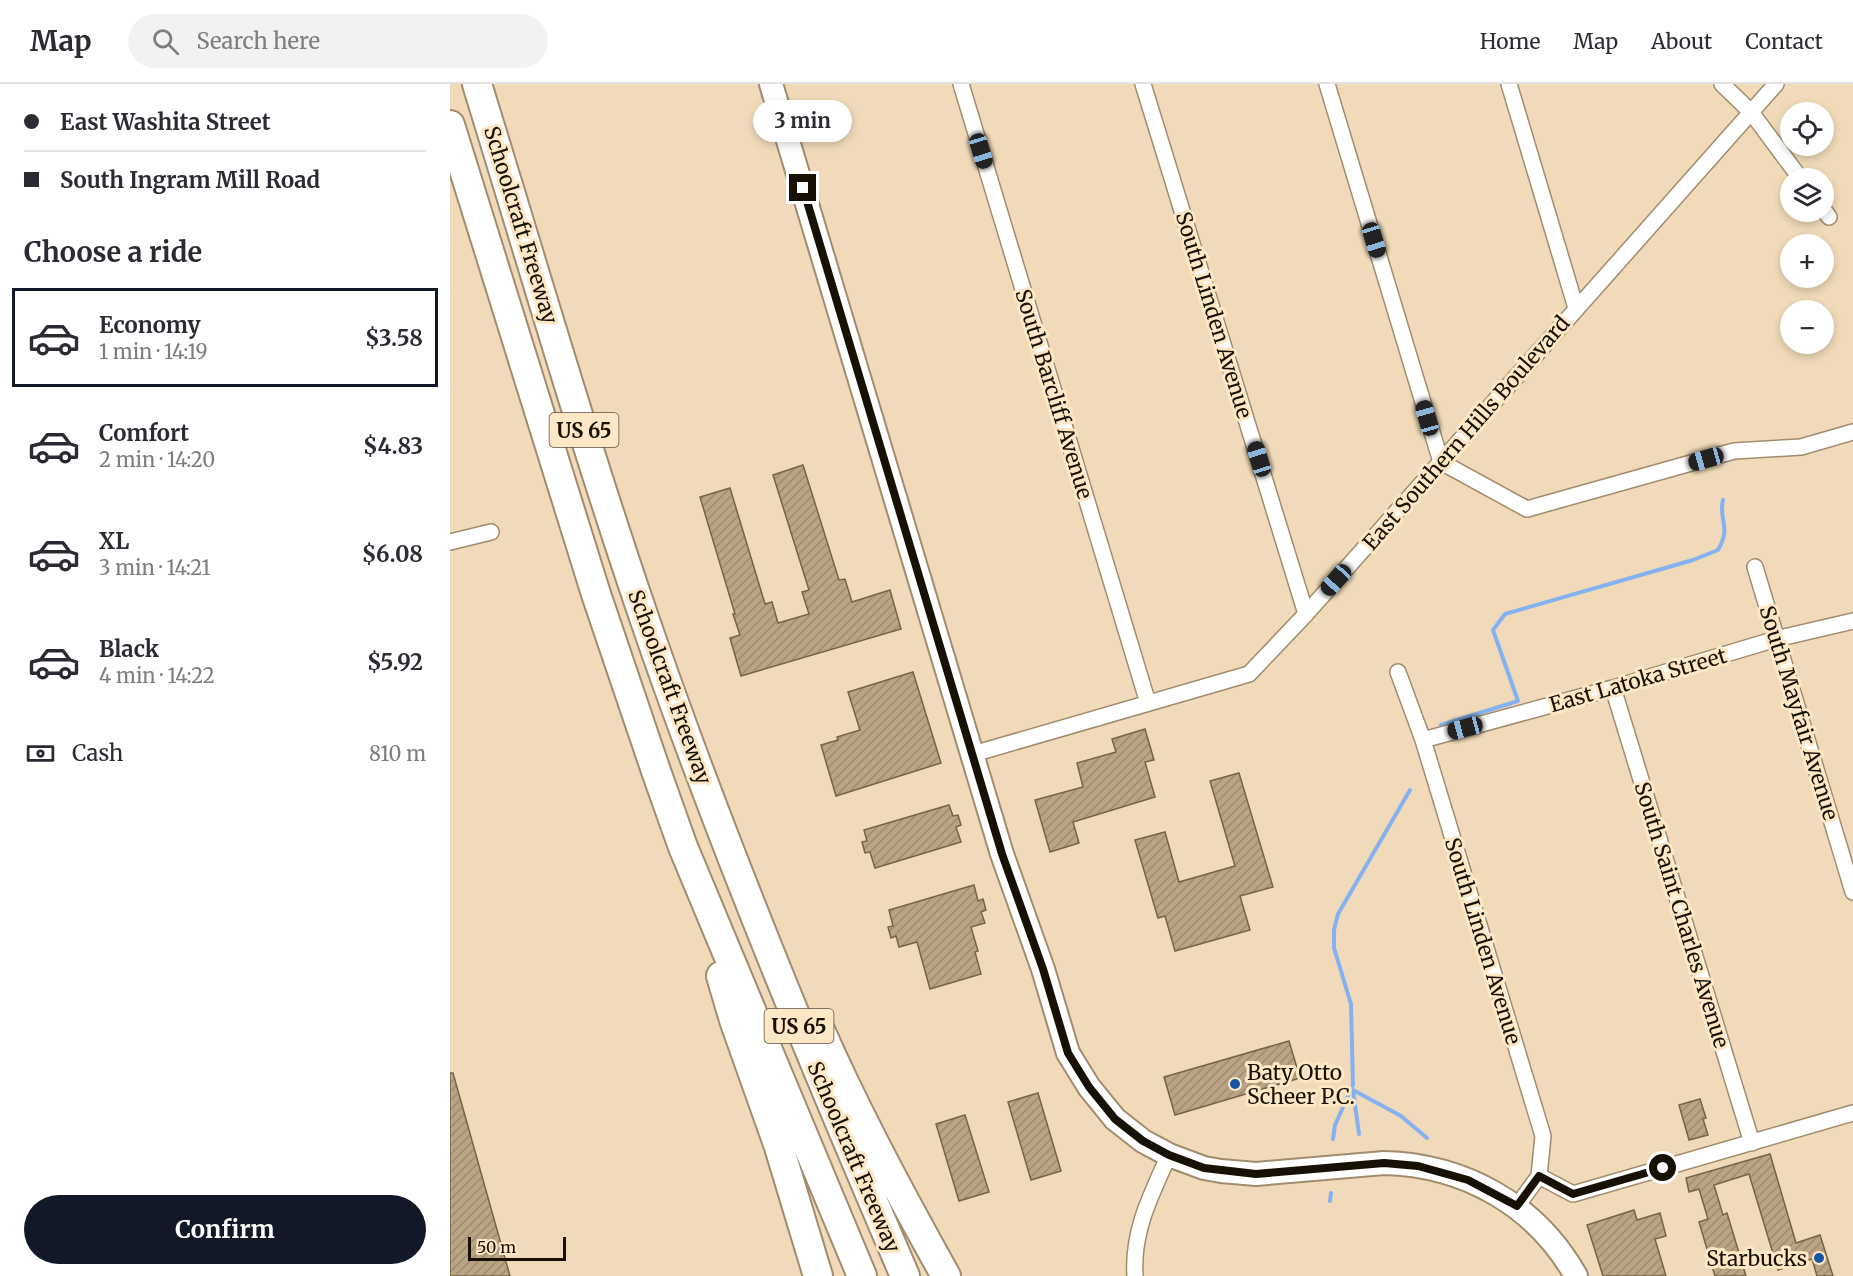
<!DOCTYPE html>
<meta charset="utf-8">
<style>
:root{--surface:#fff;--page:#f2f2f3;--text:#2b2b33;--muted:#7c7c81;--line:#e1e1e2;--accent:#111827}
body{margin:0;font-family:Merriweather,serif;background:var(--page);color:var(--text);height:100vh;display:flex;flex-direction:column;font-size:22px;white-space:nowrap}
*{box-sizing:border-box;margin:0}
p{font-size:20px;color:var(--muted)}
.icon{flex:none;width:33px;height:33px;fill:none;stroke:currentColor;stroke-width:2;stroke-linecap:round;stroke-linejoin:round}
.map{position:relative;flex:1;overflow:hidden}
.details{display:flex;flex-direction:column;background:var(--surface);width:450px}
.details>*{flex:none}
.banner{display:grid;align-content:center;height:132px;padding:0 24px;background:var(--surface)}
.fabs{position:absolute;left:1330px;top:18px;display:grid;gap:12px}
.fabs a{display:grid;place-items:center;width:54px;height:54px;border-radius:50%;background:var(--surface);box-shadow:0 3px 9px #0003;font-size:30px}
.scale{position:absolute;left:18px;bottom:15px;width:98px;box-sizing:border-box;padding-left:6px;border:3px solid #171005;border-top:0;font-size:16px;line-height:21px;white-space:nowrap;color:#171005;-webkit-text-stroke:4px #fde7c5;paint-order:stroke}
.end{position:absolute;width:27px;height:27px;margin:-14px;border:8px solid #171005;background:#fff;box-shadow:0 0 0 3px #fff}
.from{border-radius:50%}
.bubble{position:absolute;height:42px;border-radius:21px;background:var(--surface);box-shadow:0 3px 9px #0003;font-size:20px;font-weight:700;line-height:42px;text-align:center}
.car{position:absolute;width:18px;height:36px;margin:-18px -9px;border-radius:8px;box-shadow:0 0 4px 2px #0007;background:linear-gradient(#222 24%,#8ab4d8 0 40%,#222 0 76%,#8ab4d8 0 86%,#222 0)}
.banner b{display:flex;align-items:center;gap:21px;height:57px;font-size:22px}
.banner b+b{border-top:2px solid var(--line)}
.banner i{width:15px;height:15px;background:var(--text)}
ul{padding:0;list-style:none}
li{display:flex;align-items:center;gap:18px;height:99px;margin:0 12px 9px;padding:0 12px;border:3px solid transparent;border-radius:0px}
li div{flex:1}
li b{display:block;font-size:22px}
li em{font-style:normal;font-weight:700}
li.current{border-color:var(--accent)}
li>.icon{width:54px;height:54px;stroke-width:1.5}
h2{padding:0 24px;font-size:27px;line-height:72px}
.pay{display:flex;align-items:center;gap:15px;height:66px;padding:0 24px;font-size:22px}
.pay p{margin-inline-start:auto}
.action{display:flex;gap:12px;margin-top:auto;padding:12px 24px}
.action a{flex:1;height:69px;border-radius:36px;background:var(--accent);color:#fff;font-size:24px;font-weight:700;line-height:69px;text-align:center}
header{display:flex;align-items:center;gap:36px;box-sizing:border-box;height:84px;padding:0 30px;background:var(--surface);border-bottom:2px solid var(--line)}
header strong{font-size:28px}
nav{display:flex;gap:33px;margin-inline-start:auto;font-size:21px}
.search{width:420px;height:54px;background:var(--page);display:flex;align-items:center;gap:15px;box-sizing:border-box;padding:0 21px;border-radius:33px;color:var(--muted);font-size:22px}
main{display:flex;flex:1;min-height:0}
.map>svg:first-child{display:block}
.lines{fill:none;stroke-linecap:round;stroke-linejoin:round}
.stream{stroke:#85b1f1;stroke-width:4}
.building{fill:url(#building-hatch);stroke:#776345;stroke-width:1.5}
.street-casing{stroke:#a18c6d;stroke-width:18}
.secondary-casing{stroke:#a18c6d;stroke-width:26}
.highway-casing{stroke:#a18c6d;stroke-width:32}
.street{stroke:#fff;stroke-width:15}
.secondary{stroke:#fff;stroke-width:22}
.highway{stroke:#fff;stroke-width:28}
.route{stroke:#171005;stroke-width:8}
.poi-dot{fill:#1854a5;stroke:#fde7c5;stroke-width:2}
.labels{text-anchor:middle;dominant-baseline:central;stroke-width:6;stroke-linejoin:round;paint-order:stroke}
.shield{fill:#fde7c5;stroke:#5c503f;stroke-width:1.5}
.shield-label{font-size:20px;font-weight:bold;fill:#171005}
.street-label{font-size:21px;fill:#171005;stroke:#fde7c5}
.poi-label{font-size:21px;fill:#171005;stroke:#fde7c5;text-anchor:start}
</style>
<header>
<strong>Map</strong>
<div class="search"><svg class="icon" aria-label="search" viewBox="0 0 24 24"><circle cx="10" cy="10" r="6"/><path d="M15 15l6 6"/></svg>Search here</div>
<nav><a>Home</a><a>Map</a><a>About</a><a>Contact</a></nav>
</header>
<main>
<section class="details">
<div class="banner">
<b><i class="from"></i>East Washita Street</b>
<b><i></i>South Ingram Mill Road</b>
</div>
<h2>Choose a ride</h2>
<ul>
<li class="current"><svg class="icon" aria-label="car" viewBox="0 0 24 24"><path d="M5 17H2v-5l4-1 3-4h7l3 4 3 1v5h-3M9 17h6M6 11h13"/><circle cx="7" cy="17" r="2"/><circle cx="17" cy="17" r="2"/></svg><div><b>Economy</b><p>1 min · 14:19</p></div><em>$3.58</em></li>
<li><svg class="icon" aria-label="car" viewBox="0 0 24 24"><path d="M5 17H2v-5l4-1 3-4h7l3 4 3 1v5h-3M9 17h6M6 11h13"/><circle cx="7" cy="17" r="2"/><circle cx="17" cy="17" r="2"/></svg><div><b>Comfort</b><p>2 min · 14:20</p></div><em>$4.83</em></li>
<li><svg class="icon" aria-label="car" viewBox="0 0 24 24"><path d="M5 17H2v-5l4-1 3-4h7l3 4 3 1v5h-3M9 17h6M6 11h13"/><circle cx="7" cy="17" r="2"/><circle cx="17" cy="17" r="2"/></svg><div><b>XL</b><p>3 min · 14:21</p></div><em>$6.08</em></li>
<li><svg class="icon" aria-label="car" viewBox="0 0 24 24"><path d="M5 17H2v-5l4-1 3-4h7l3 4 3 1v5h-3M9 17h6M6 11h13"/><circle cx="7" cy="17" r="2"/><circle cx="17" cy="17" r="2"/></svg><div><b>Black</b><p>4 min · 14:22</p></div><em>$5.92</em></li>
</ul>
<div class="pay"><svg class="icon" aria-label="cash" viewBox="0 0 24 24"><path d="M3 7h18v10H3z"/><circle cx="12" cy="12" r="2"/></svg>Cash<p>810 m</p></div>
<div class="action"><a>Confirm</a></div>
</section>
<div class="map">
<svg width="1403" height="1192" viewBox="0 0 1403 1192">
<defs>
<pattern id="building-hatch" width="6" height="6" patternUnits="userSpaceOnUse" patternTransform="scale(1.5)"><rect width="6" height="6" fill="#b9a484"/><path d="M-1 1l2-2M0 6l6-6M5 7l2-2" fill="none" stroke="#9e8c70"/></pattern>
</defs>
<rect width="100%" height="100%" fill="#f0dab9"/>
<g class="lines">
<path class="stream" d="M991 641 1068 617 1043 546 1055 530 1243 476 1268 466C1282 442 1268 436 1273 416
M903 1006 951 1032 977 1054
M903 1006 909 1050
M883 1055 885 1041 903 1001 901 920 884 864V846L888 830 960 706
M880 1117 881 1109"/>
</g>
<path class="building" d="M353 381 389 496 395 495 402 518 440 506 451 545 291 592 280 554 290 551 283 530H285L250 413 280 404 315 520 322 518 328 539 359 530 352 508 359 506 323 391Z
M463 588 491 679 386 712 371 661 388 656 387 653 410 646 398 608Z
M695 645 704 676 695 678 705 713 623 738 629 759 600 768 585 716 633 703 627 679 666 668 662 655Z
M789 689 823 803 790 812 800 846 725 867 715 832 708 834 685 756 715 748 729 798 785 782 760 697Z
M499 721 503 732 508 731 511 741 506 743 511 758 425 784 420 768 415 769 412 758 417 757 414 746Z
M524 801 528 817 533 815 536 826 531 828 535 839 521 843 528 867 525 868 531 890 480 905 467 858 449 863 446 852 441 854 438 843 443 842 439 826Z
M839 957 850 994 725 1031 714 993Z
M0 989H3L60 1192H0Z
M588 1009 611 1087 581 1096 558 1018Z
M1250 1015 1256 1034 1253 1035 1258 1051 1239 1056 1229 1021Z
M515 1031 539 1108 509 1117 486 1040Z
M1320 1070 1346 1159 1370 1151 1383 1192H1367L1362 1175 1328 1186 1299 1090 1264 1101 1273 1131 1277 1129 1296 1192H1265L1249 1138 1258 1135 1249 1105 1239 1108 1236 1094Z
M1184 1126 1187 1136 1210 1129 1216 1152 1205 1155 1216 1192H1153L1137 1141Z"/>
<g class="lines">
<defs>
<path id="street" d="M511 0 698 619
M693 0 856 530
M877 0 991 378 1077 425 1284 367 1351 363 1403 348
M1059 0 1126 224
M1272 0 1301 28 1350 94
M1374 126 1379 133
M0 458 41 448
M1305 483 1403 808
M948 588 973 656 1093 1052 1089 1092 1067 1122
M1163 604 1302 1059
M973 656 1163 604 1326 555 1403 537
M523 670 799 590 856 530 1326 0
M1089 1092 1123 1110 1403 1029
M685 1192C682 1147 701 1111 719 1071"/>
<path id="secondary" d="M321 0 552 770 593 885 618 969 639 1003 665 1035 693 1057 719 1071 754 1084 771 1087 806 1090 934 1079C1015 1081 1086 1121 1126 1192"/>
<path id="highway" d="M27 0C86 191 141 383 207 571 281 781 367 987 455 1192
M0 41 146 510 206 687 233 763 412 1192
M271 892 284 936 329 1063 368 1192
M370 946C407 1030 451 1112 496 1192"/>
</defs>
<use href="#street" class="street-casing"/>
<use href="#secondary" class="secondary-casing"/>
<use href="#highway" class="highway-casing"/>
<use href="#street" class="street"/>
<use href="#secondary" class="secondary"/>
<use href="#highway" class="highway"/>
</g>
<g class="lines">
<path class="route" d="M353 104 552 770 593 885 618 969 639 1003 665 1035 693 1057 719 1071 754 1084 806 1090 934 1079 968 1082 1018 1096 1067 1122 1089 1092 1123 1110 1213 1084"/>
</g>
<g class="poi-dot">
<circle cx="785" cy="1000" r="6"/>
<circle cx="1369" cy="1174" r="6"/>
</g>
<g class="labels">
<g class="shield">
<rect x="99.5" y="329" width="69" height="34" rx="4.5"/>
<rect x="314.5" y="925" width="69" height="34" rx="4.5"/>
</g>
<g class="shield-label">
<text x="134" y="346">US 65</text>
<text x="349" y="942">US 65</text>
</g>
<g class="street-label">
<text transform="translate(71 141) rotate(73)">Schoolcraft Freeway</text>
<text transform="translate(764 231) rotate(73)">South Linden Avenue</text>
<text transform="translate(604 310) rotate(73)">South Barcliff Avenue</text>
<text transform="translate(1016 349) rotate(-49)">East Southern Hills Boulevard</text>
<text transform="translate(1188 596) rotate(-16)">East Latoka Street</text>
<text transform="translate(220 603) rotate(70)">Schoolcraft Freeway</text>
<text transform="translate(1349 629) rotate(73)">South Mayfair Avenue</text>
<text transform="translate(1232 831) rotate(73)">South Saint Charles Avenue</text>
<text transform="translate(1033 857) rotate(73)">South Linden Avenue</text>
<text transform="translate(404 1073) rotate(67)">Schoolcraft Freeway</text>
</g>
<g class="poi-label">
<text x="797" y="988">Baty Otto<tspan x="797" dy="24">Scheer P.C.</tspan></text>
<text x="1357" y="1174" text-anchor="end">Starbucks</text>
</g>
</g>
</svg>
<div class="fabs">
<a><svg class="icon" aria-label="locate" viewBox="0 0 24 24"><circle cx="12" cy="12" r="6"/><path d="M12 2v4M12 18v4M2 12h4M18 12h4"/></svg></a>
<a><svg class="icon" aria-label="layers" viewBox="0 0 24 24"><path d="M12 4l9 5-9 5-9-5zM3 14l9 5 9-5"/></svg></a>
<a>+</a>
<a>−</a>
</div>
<div class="scale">50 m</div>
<i class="end from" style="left:1213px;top:1084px"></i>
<i class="end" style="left:353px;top:104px"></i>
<div class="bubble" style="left:303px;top:16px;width:99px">3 min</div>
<i class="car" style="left:531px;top:67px;rotate:163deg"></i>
<i class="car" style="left:924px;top:156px;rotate:163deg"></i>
<i class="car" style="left:977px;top:334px;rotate:344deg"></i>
<i class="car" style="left:809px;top:375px;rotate:343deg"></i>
<i class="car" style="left:1256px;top:375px;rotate:254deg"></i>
<i class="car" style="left:886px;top:496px;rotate:222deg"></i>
<i class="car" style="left:1015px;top:644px;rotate:255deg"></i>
</div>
</main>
